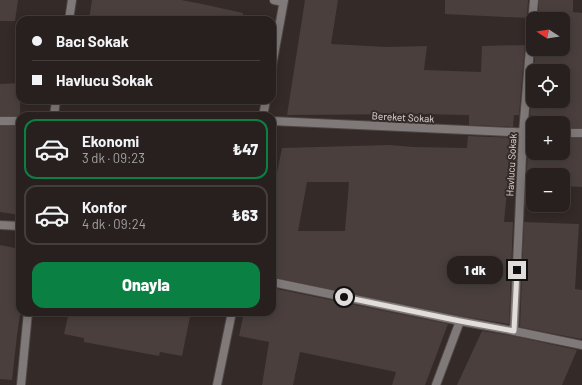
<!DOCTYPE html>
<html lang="tr">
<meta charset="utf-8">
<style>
:root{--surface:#27201e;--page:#2f2827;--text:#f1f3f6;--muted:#a4a3a4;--line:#433e3c;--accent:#0b8043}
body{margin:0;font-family:Barlow,sans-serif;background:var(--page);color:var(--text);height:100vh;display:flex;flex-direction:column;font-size:15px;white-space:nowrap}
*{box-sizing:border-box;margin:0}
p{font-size:13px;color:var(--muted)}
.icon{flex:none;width:22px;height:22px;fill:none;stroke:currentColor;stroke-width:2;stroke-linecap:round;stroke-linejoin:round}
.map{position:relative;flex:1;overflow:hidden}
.sheet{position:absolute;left:16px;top:112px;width:260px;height:204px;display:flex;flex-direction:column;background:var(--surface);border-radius:12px;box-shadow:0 2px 10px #0003,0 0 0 1px var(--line)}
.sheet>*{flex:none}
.hud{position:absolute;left:16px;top:16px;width:260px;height:88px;border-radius:12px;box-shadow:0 2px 10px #0003,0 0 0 1px var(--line);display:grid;align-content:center;height:88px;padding:0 16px;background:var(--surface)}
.needle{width:26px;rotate:282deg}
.controls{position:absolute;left:526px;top:12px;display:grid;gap:8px}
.controls a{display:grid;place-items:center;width:44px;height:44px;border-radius:8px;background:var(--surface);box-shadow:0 2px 10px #0003,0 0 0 1px var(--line);font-size:20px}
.end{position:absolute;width:18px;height:18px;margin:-9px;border:5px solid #e2dcda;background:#111;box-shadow:0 0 0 2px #111}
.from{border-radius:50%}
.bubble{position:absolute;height:28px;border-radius:12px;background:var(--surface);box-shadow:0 2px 10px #0003,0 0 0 1px var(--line);font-size:13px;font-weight:800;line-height:28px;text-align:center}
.hud b{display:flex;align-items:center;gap:14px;height:38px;font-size:15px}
.hud b+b{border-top:1px solid var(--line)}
.hud i{width:10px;height:10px;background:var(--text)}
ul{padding:7px 0 0;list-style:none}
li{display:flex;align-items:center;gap:12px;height:60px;margin:0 8px 6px;padding:0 8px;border:2px solid var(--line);border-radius:12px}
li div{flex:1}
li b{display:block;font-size:15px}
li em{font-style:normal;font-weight:800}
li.current{border-color:var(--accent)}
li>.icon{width:36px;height:36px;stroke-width:1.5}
.primary-button{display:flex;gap:8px;margin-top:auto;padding:8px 16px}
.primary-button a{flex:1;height:46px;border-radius:12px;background:var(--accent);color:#fff;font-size:16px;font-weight:800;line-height:46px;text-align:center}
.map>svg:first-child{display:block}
.building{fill:#4a3f3d;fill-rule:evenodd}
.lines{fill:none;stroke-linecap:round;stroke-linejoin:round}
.street-casing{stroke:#504644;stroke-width:10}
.street{stroke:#7f7a79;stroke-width:8}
.route{stroke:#e2dcda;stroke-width:5}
.labels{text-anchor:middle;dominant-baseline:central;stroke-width:4;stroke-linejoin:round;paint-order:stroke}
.street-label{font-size:10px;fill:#e2dcda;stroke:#342a28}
</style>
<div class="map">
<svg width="582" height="385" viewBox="0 0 582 385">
<rect width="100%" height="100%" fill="#342a28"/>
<path class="building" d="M0 0H18L15 21H0Z
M92 0H181L202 4 243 13 242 20H89Z
M305 0H338L331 44 387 47 427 46 424 70 481 72 482 46 525 45 519 115H514L513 127 469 125V115L419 114 287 115Z
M445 0H528L527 18 445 14Z
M539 0H573V12L582 13V128H563V115H530L533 79V101H563V71H534L535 49H563V19H538Z
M20 83V116H0V84Z
M0 126H20V215L0 212Z
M468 136 513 138 511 153H517L515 181H508L504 222H513L509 324 461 316 272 277V197L282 148 389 145 413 147 467 148ZM307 182H349L345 231H298Z
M563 138H582V187L563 186V175H533V183L526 182 528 153H563Z
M524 222 579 224 575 289 582 290V337L581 339 520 327Z
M0 245 20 249V315L17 335 12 380 0 379Z
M272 288 448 324 425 385H392L396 372 300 352 293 385H262L269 342 239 336 244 312H272Z
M69 312H191L182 356 160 352 159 356 84 342V338L64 334Z
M482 331 513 336 577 350 562 385H457Z"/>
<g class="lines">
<defs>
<path id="street" d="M274 0 283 2
M69 20 72 0
M272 66 284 0
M54 116 56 100
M263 116 266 100
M0 121H20
M272 121 533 133
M563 133H582
M0 225 20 226
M272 282 460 321 514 331 582 345
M514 331 523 133 534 0
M21 385 28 312
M217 385 232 312
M436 385 460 321"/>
</defs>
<use href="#street" class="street-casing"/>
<use href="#street" class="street"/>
</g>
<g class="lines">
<path class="route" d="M344 297 460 321 514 331 517 270"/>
</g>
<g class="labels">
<g class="street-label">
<text transform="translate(403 117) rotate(3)">Bereket Sokak</text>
<text transform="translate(511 165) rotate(-87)">Havlucu Sokak</text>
</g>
</g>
</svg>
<div class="controls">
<a><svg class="needle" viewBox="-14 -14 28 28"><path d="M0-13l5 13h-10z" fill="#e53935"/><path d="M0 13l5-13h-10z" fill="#a4a3a4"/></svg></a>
<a><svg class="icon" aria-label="locate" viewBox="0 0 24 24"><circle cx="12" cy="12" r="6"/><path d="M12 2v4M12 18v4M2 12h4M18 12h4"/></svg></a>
<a>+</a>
<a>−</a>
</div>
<i class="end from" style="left:344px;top:297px"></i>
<i class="end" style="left:517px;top:270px"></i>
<div class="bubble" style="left:447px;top:256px;width:56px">1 dk</div>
<div class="hud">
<b><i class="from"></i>Bacı Sokak</b>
<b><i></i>Havlucu Sokak</b>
</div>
<section class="sheet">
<ul>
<li class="current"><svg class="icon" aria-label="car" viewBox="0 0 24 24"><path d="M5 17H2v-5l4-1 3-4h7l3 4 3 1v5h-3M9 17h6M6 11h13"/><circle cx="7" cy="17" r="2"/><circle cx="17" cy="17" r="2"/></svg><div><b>Ekonomi</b><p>3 dk · 09:23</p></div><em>₺47</em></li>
<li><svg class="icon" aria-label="car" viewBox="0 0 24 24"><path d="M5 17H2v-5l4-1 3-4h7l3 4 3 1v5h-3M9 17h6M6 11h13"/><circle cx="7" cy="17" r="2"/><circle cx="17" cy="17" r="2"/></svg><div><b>Konfor</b><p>4 dk · 09:24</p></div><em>₺63</em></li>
</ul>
<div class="primary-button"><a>Onayla</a></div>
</section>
</div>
